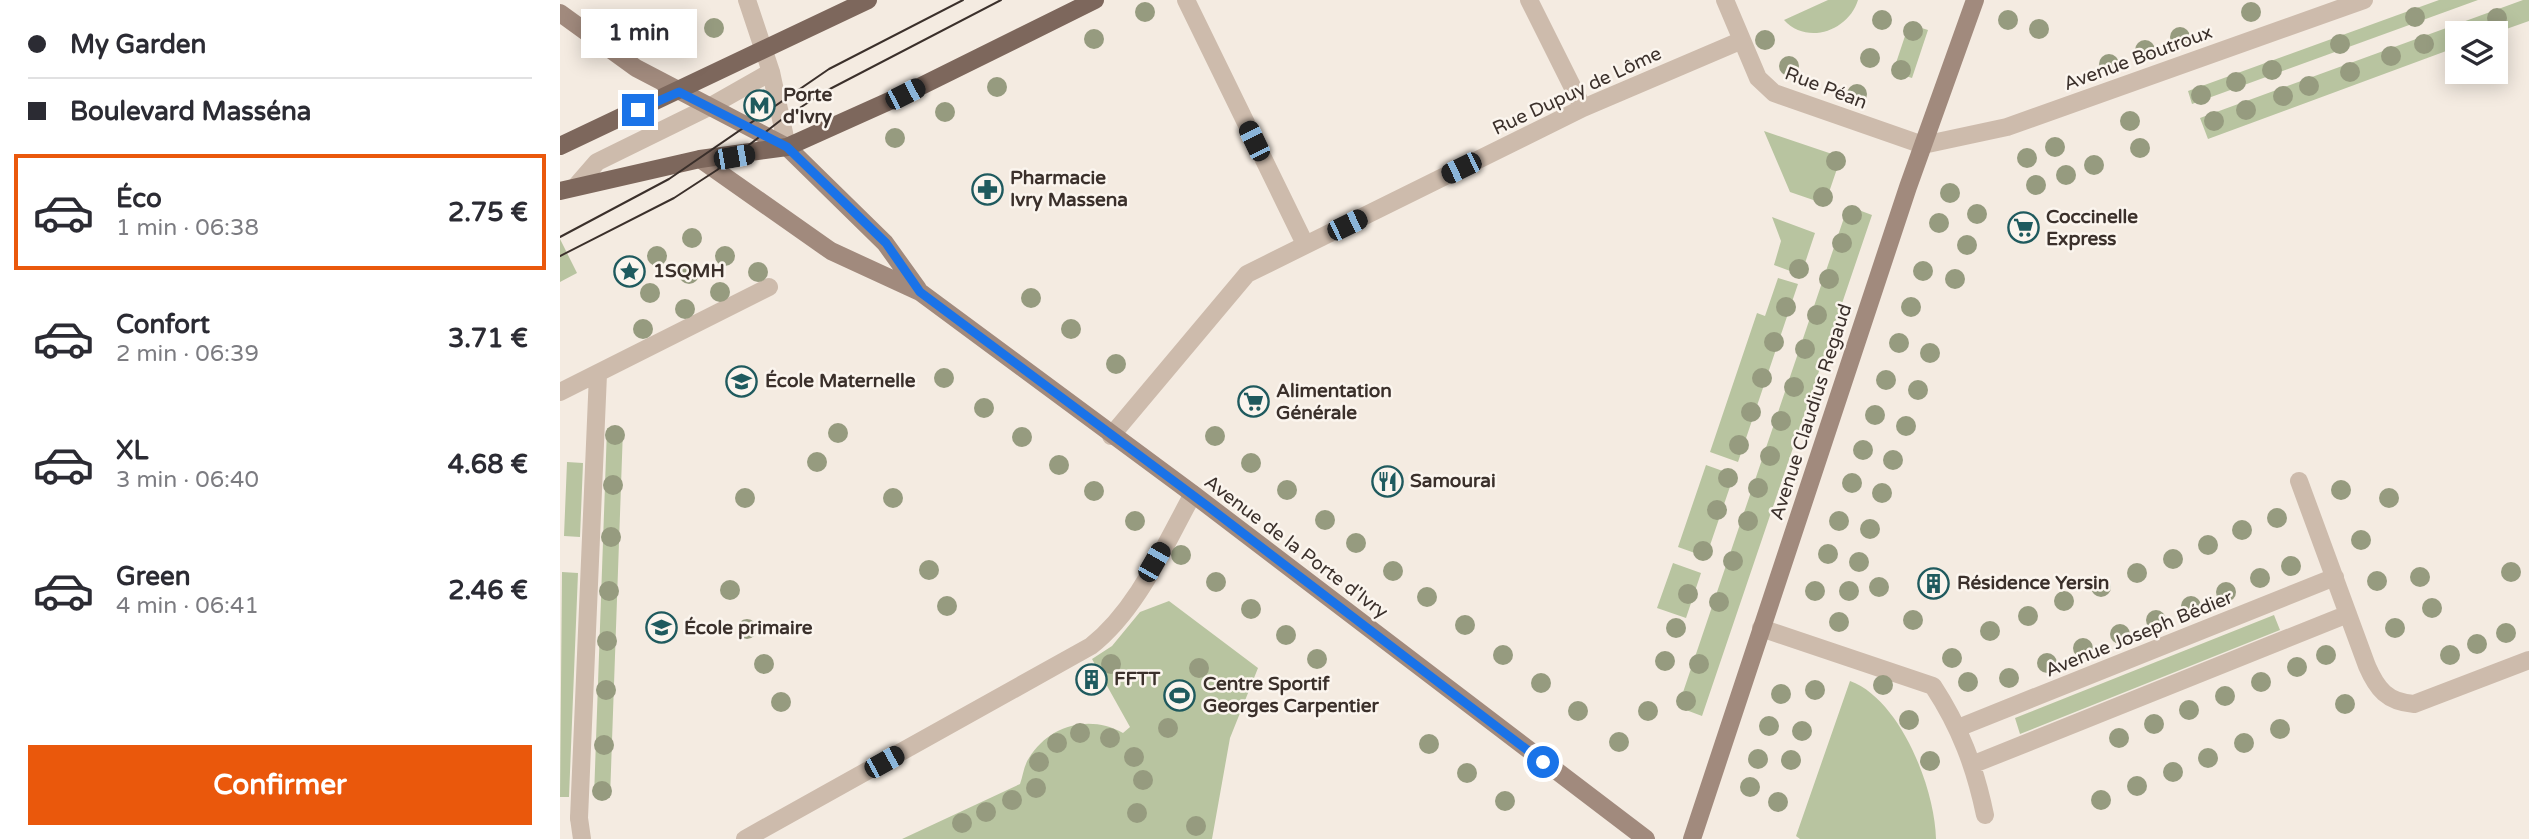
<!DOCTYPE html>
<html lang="fr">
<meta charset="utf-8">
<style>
:root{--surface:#fff;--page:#f2f2f3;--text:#2b2b33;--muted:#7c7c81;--line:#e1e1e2;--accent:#ea580c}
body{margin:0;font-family:"Varela Round",sans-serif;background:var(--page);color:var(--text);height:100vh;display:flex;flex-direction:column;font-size:26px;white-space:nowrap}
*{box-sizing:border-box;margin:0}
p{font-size:23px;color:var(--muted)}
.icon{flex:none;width:38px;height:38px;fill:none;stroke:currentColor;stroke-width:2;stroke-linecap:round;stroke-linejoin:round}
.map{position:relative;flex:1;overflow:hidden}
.side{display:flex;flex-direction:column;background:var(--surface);width:560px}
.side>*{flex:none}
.banner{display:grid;align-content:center;height:154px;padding:0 28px;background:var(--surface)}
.tools{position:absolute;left:1885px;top:21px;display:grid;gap:14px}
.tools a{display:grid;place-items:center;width:63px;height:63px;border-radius:0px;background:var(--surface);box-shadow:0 4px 18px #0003;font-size:35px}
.end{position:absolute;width:32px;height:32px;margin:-16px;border:9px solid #1a73e8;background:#fff;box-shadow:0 0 0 4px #fff}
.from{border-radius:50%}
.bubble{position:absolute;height:49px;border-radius:0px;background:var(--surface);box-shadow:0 4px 18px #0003;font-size:23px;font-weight:700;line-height:49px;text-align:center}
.car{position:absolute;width:21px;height:42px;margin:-21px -10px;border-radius:9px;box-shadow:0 0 5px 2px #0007;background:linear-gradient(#222 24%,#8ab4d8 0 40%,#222 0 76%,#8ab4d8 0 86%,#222 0)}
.banner b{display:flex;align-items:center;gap:24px;height:66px;font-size:26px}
.banner b+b{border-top:2px solid var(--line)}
.banner i{width:18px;height:18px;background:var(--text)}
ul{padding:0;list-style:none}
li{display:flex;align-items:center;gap:21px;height:116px;margin:0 14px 10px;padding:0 14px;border:4px solid transparent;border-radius:0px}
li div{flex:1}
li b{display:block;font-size:26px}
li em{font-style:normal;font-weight:700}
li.selected{border-color:var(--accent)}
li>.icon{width:63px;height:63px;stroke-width:1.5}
.button{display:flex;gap:14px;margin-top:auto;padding:14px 28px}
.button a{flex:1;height:80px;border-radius:0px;background:var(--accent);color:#fff;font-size:28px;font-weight:700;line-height:80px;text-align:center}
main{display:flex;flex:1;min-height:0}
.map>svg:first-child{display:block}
.green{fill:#b8c4a0}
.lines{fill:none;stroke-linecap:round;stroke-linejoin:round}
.pedestrian{stroke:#cdbbac;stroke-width:18}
.minor{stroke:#cdbbac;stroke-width:18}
.tertiary{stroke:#cdbbac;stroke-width:18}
.secondary{stroke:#a18a7d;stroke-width:18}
.primary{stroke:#7d675c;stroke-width:18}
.tram{stroke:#3b302b;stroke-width:2}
.tree{fill:#969b7f}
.route{stroke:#1a73e8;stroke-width:9}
.labels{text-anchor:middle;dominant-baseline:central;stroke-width:5;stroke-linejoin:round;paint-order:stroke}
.street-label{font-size:19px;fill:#3b302b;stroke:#fbf5ee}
.poi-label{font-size:19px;font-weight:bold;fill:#3b302b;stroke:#fbf5ee;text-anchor:start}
</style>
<main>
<section class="side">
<div class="banner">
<b><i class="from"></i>My Garden</b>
<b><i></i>Boulevard Masséna</b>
</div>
<ul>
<li class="selected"><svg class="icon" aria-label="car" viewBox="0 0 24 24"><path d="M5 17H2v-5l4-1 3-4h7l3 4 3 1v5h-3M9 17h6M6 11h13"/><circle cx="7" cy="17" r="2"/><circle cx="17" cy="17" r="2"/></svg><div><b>Éco</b><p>1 min · 06:38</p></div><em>2.75 €</em></li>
<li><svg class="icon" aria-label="car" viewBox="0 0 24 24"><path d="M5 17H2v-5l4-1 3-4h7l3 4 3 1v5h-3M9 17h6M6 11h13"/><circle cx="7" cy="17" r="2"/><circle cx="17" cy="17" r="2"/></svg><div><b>Confort</b><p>2 min · 06:39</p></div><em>3.71 €</em></li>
<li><svg class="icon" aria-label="car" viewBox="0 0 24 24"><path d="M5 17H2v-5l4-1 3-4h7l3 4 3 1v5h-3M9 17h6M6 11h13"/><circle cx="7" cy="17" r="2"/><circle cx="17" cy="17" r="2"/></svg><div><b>XL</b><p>3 min · 06:40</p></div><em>4.68 €</em></li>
<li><svg class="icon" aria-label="car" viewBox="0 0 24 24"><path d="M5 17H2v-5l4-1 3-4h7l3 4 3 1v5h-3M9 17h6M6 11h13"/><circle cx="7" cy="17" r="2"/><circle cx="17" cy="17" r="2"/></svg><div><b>Green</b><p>4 min · 06:41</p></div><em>2.46 €</em></li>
</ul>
<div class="button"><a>Confirmer</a></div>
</section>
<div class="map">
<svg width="1969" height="839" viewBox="0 0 1969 839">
<rect width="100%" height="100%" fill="#f4ebe1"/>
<path class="green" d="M1268 0H1298C1289 30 1248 46 1224 20Z
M1879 0H1918L1632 104 1628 91Z
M1963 0H1969V21L1935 33H1897V47L1648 139 1640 118Z
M1349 24 1368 30 1352 78 1333 72Z
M1204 131 1281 157 1265 204 1230 192Z
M1288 206 1312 215 1142 716 1118 707Z
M1212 217 1255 233 1241 275 1214 265 1221 241Z
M0 239 17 273 0 282Z
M1218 278 1238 284 1178 462 1150 452 1197 313 1205 316Z
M47 428 63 429 50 798 34 797Z
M7 462 23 463 20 537 4 536Z
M1146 465 1174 475 1146 557 1118 547Z
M1113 563 1141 573 1126 618 1097 608Z
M2 572 18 573 9 797H0Z
M609 601 698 668 670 738 652 839H342L460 784C463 776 464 765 469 758 489 725 530 714 563 733L570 727 532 659 552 646 580 612Z
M1714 615 1720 630 1460 734 1455 718Z
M1290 681C1340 699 1375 788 1376 839H1240L1236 836Z"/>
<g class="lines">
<path class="pedestrian" d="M0 392 209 287
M19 818 38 374"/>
<path class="minor" d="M626 0 745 244
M969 0 1023 108
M1165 0 1198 78 1214 93 1363 145 1447 127 1804 0
M551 436 687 274 1023 108 1180 41
M1739 481 1807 666C1817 689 1827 702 1854 704L1969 660
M1201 628 1373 686C1400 727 1415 767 1425 815
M1398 728 1775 577
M1414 764 1788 614
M19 818 22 839
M185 839 531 646C578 609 604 546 633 494"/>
<path class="tertiary" d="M187 0 211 72 227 147
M17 185 37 162 149 107 211 72"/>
<path class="secondary" d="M0 13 76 68 227 147 325 243 358 289
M140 159 271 251 360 292 633 494 1086 839
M1132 839 1348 187 1415 0"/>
<path class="primary" d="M0 146 308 0
M0 191 140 159 227 147 345 94 535 0"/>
<path class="tram" d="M0 237 109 179 269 69 403 0
M0 256 114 198 157 170 221 120 266 91 441 0"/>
</g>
<g class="tree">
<circle cx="585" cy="12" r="10"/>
<circle cx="1691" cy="12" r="10"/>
<circle cx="1855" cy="17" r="10"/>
<circle cx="1937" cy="18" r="10"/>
<circle cx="1322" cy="20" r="10"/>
<circle cx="1448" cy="20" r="10"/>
<circle cx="65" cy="24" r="10"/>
<circle cx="154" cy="28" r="10"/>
<circle cx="1479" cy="29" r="10"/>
<circle cx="1353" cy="31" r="10"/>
<circle cx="1620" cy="37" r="10"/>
<circle cx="534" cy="39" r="10"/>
<circle cx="1205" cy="40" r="10"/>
<circle cx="127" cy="41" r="10"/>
<circle cx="1780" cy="44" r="10"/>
<circle cx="1864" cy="44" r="10"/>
<circle cx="1585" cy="50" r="10"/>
<circle cx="1831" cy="56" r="10"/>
<circle cx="1310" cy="58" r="10"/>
<circle cx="1549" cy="64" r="10"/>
<circle cx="1229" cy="66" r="10"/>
<circle cx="1341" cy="70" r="10"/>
<circle cx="1712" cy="70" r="10"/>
<circle cx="1790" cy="72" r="10"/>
<circle cx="1676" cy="82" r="10"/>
<circle cx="1749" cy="86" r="10"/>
<circle cx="437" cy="87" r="10"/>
<circle cx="1297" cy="94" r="10"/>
<circle cx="1641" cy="95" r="10"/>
<circle cx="1723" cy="96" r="10"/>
<circle cx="1686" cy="110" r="10"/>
<circle cx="385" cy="112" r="10"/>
<circle cx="1570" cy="121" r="10"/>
<circle cx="1654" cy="121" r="10"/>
<circle cx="335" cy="138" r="10"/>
<circle cx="1495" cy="147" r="10"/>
<circle cx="1580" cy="148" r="10"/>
<circle cx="1467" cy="158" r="10"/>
<circle cx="1276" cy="161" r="10"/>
<circle cx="1534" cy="165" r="10"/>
<circle cx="1506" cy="175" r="10"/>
<circle cx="1476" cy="185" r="10"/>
<circle cx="1390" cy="193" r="10"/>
<circle cx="1263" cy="197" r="10"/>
<circle cx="1417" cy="214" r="10"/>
<circle cx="1292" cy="215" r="10"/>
<circle cx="1379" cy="223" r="10"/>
<circle cx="132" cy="238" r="10"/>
<circle cx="1282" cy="243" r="10"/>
<circle cx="1407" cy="245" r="10"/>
<circle cx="97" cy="256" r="10"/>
<circle cx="165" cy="256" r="10"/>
<circle cx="1239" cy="269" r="10"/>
<circle cx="1363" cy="271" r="10"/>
<circle cx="198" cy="272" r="10"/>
<circle cx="129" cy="274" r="10"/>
<circle cx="1269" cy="279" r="10"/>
<circle cx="1395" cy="279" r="10"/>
<circle cx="160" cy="292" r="10"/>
<circle cx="90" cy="293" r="10"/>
<circle cx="471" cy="298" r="10"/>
<circle cx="1226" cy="307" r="10"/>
<circle cx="1351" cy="307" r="10"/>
<circle cx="125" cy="309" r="10"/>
<circle cx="1257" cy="315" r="10"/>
<circle cx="83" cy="329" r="10"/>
<circle cx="511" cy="329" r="10"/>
<circle cx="1214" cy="342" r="10"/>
<circle cx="1339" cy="343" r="10"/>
<circle cx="1245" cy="349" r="10"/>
<circle cx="1370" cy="353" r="10"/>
<circle cx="556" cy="364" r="10"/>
<circle cx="384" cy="378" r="10"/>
<circle cx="1202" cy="378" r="10"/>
<circle cx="1326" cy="380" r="10"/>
<circle cx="1234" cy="387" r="10"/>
<circle cx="1358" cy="390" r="10"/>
<circle cx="424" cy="408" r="10"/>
<circle cx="1191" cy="412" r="10"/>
<circle cx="1315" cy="415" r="10"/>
<circle cx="1221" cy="421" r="10"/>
<circle cx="1346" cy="426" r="10"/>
<circle cx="278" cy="433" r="10"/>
<circle cx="55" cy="435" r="10"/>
<circle cx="655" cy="436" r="10"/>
<circle cx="462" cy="437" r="10"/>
<circle cx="1179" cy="445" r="10"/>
<circle cx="1303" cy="450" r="10"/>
<circle cx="1210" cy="456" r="10"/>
<circle cx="1333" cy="460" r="10"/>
<circle cx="257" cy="462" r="10"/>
<circle cx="691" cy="463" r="10"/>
<circle cx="499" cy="465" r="10"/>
<circle cx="1168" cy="478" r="10"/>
<circle cx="1292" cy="483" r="10"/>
<circle cx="53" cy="485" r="10"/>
<circle cx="1198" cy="488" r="10"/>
<circle cx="727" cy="490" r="10"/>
<circle cx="1781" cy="490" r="10"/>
<circle cx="534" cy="491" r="10"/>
<circle cx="1322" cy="493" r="10"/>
<circle cx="185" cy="498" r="10"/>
<circle cx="333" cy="498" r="10"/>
<circle cx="1829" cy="498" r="10"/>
<circle cx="1157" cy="510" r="10"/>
<circle cx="1717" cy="518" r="10"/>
<circle cx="765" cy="520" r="10"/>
<circle cx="575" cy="521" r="10"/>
<circle cx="1188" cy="521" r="10"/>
<circle cx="1279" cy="521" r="10"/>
<circle cx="1310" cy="529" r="10"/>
<circle cx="1682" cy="530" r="10"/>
<circle cx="51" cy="537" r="10"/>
<circle cx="1801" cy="540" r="10"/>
<circle cx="796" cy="543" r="10"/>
<circle cx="1648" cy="545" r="10"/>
<circle cx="1143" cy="551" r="10"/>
<circle cx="1268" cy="554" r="10"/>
<circle cx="621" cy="555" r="10"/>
<circle cx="1613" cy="559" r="10"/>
<circle cx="1173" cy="561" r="10"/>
<circle cx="1299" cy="562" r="10"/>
<circle cx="1731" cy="566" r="10"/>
<circle cx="369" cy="570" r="10"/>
<circle cx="833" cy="571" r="10"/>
<circle cx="1951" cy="572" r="10"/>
<circle cx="1577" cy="573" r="10"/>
<circle cx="1860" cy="577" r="10"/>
<circle cx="1700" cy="578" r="10"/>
<circle cx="1817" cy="581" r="10"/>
<circle cx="656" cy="582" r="10"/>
<circle cx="1319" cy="587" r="10"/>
<circle cx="1541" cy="587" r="10"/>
<circle cx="170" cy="590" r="10"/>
<circle cx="49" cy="591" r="10"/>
<circle cx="1255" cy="591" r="10"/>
<circle cx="1289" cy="591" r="10"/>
<circle cx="1666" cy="592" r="10"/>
<circle cx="1128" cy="594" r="10"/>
<circle cx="867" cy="597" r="10"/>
<circle cx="1504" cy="601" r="10"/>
<circle cx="1159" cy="602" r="10"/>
<circle cx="387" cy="606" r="10"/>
<circle cx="1631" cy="606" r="10"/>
<circle cx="1872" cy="608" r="10"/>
<circle cx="691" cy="609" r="10"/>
<circle cx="1468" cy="616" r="10"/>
<circle cx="1353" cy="620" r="10"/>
<circle cx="1596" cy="620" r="10"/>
<circle cx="1279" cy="622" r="10"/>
<circle cx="905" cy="625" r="10"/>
<circle cx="1116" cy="628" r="10"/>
<circle cx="1835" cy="628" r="10"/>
<circle cx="187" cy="629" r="10"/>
<circle cx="1430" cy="631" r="10"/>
<circle cx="1946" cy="633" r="10"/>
<circle cx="1560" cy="634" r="10"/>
<circle cx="726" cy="635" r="10"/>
<circle cx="47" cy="641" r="10"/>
<circle cx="1917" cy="644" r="10"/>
<circle cx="1523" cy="648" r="10"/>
<circle cx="943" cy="655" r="10"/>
<circle cx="1766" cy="655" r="10"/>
<circle cx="1890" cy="655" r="10"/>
<circle cx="1392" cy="658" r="10"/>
<circle cx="757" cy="659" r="10"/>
<circle cx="1105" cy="661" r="10"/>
<circle cx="1487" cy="663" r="10"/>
<circle cx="204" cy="664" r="10"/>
<circle cx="551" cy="664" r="10"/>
<circle cx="1139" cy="664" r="10"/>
<circle cx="1737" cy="667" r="10"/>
<circle cx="639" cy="668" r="10"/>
<circle cx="1449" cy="678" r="10"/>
<circle cx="1408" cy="682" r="10"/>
<circle cx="1701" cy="682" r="10"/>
<circle cx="981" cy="683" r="10"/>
<circle cx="1323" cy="685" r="10"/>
<circle cx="46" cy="690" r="10"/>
<circle cx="1255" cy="690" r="10"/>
<circle cx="619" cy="691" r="10"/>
<circle cx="1221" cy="694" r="10"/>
<circle cx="1665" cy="696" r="10"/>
<circle cx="1126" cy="701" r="10"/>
<circle cx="221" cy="702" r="10"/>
<circle cx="1785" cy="704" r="10"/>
<circle cx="1629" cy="710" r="10"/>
<circle cx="1018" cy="711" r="10"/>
<circle cx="1088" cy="711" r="10"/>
<circle cx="1349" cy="720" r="10"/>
<circle cx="1594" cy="724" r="10"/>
<circle cx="1209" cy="726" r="10"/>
<circle cx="608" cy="728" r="10"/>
<circle cx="1720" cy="729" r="10"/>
<circle cx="1242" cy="731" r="10"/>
<circle cx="520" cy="733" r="10"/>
<circle cx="550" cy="738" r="10"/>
<circle cx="1559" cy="738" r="10"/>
<circle cx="1059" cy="742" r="10"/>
<circle cx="497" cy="743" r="10"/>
<circle cx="1684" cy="743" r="10"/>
<circle cx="869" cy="744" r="10"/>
<circle cx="44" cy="745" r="10"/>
<circle cx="574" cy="757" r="10"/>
<circle cx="1648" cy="758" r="10"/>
<circle cx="1198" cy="759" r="10"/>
<circle cx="1231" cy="760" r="10"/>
<circle cx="1370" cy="761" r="10"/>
<circle cx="479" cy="762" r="10"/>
<circle cx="1613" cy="772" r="10"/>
<circle cx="907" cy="773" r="10"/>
<circle cx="583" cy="780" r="10"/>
<circle cx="1577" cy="786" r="10"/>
<circle cx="1190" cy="787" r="10"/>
<circle cx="476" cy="788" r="10"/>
<circle cx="42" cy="791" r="10"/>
<circle cx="452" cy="800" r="10"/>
<circle cx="1541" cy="800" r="10"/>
<circle cx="945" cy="801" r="10"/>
<circle cx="1218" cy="802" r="10"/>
<circle cx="426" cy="812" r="10"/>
<circle cx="577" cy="813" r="10"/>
<circle cx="402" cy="823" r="10"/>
<circle cx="636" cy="826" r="10"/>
</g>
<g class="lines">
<path class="route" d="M78 110 119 92 227 147 326 243 360 292 646 505 983 762"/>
</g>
<defs>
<symbol id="metro-ring" viewBox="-11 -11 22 22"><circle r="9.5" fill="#fbf5ee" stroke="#1f5a5e" stroke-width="1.5"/><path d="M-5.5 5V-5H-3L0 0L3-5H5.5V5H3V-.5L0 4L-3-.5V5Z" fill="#1f5a5e"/></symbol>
<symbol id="pharmacy-ring" viewBox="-11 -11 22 22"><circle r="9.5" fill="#fbf5ee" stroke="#1f5a5e" stroke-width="1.5"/><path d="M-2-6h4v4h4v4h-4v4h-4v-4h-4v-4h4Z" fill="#1f5a5e"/></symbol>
<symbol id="supermarket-ring" viewBox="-11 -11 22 22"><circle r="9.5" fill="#fbf5ee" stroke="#1f5a5e" stroke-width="1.5"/><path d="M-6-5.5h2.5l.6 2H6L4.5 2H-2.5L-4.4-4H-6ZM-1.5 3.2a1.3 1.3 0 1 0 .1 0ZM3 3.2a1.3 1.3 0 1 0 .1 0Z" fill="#1f5a5e"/></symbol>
<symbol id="sight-ring" viewBox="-11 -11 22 22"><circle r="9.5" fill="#fbf5ee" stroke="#1f5a5e" stroke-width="1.5"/><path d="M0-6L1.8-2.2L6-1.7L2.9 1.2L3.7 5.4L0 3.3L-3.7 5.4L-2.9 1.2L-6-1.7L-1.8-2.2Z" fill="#1f5a5e"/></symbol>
<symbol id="school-ring" viewBox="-11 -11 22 22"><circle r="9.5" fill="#fbf5ee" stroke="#1f5a5e" stroke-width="1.5"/><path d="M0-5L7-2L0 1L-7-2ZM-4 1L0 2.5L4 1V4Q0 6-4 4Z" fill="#1f5a5e"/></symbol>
<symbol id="restaurant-ring" viewBox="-11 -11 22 22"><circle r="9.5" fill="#fbf5ee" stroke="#1f5a5e" stroke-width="1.5"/><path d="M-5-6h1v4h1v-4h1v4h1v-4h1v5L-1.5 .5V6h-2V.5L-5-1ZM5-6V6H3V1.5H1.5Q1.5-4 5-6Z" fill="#1f5a5e"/></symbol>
<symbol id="building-ring" viewBox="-11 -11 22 22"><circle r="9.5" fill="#fbf5ee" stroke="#1f5a5e" stroke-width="1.5"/><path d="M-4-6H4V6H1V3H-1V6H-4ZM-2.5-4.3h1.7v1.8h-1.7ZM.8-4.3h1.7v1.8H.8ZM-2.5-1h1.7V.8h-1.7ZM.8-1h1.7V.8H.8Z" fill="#1f5a5e"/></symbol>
<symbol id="stadium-ring" viewBox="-11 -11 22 22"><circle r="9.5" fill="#fbf5ee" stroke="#1f5a5e" stroke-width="1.5"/><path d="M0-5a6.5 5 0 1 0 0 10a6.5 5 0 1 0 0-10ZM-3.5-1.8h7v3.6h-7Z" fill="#1f5a5e"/></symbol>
</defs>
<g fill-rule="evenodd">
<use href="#metro-ring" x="182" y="88" width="35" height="35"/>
<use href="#pharmacy-ring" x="410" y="172" width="35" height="35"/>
<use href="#supermarket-ring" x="1446" y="210" width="35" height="35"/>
<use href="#sight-ring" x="52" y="254" width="35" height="35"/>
<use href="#school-ring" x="164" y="364" width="35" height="35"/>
<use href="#supermarket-ring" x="676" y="384" width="35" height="35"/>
<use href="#restaurant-ring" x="810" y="464" width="35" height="35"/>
<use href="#building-ring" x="1356" y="566" width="35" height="35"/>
<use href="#school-ring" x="84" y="610" width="35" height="35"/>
<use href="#building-ring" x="514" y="662" width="35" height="35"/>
<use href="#stadium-ring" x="602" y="678" width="35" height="35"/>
</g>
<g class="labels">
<g class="street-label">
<text transform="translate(1578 58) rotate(-20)">Avenue Boutroux</text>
<text transform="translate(1266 88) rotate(21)">Rue Péan</text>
<text transform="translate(1017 91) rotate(-25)">Rue Dupuy de Lôme</text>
<text transform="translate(1251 412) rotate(-72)">Avenue Claudius Regaud</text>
<text transform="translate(736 547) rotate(37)">Avenue de la Porte d'Ivry</text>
<text transform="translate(1579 634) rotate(-22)">Avenue Joseph Bédier</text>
</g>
<g class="poi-label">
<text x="223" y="95">Porte<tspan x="223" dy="22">d'Ivry</tspan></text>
<text x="450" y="178">Pharmacie<tspan x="450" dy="22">Ivry Massena</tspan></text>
<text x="1486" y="217">Coccinelle<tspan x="1486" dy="22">Express</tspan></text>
<text x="93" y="271">1SQMH</text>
<text x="205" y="381">École Maternelle</text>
<text x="716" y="391">Alimentation<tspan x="716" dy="22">Générale</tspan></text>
<text x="850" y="481">Samourai</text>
<text x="1397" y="583">Résidence Yersin</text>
<text x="124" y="628">École primaire</text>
<text x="554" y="679">FFTT</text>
<text x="643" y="684">Centre Sportif<tspan x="643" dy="22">Georges Carpentier</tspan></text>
</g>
</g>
</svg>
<div class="tools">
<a><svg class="icon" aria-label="layers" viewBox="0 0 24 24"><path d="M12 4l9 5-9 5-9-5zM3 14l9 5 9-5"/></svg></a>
</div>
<i class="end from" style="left:983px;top:762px"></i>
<i class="end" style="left:78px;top:110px"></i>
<div class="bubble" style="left:21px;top:9px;width:116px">1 min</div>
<i class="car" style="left:345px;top:94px;rotate:63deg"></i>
<i class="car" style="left:694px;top:141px;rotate:334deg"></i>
<i class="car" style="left:174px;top:157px;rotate:80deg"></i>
<i class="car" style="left:901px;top:168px;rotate:244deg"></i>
<i class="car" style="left:787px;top:225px;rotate:64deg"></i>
<i class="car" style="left:594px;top:562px;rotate:30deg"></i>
<i class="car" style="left:324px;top:762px;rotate:61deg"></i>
</div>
</main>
